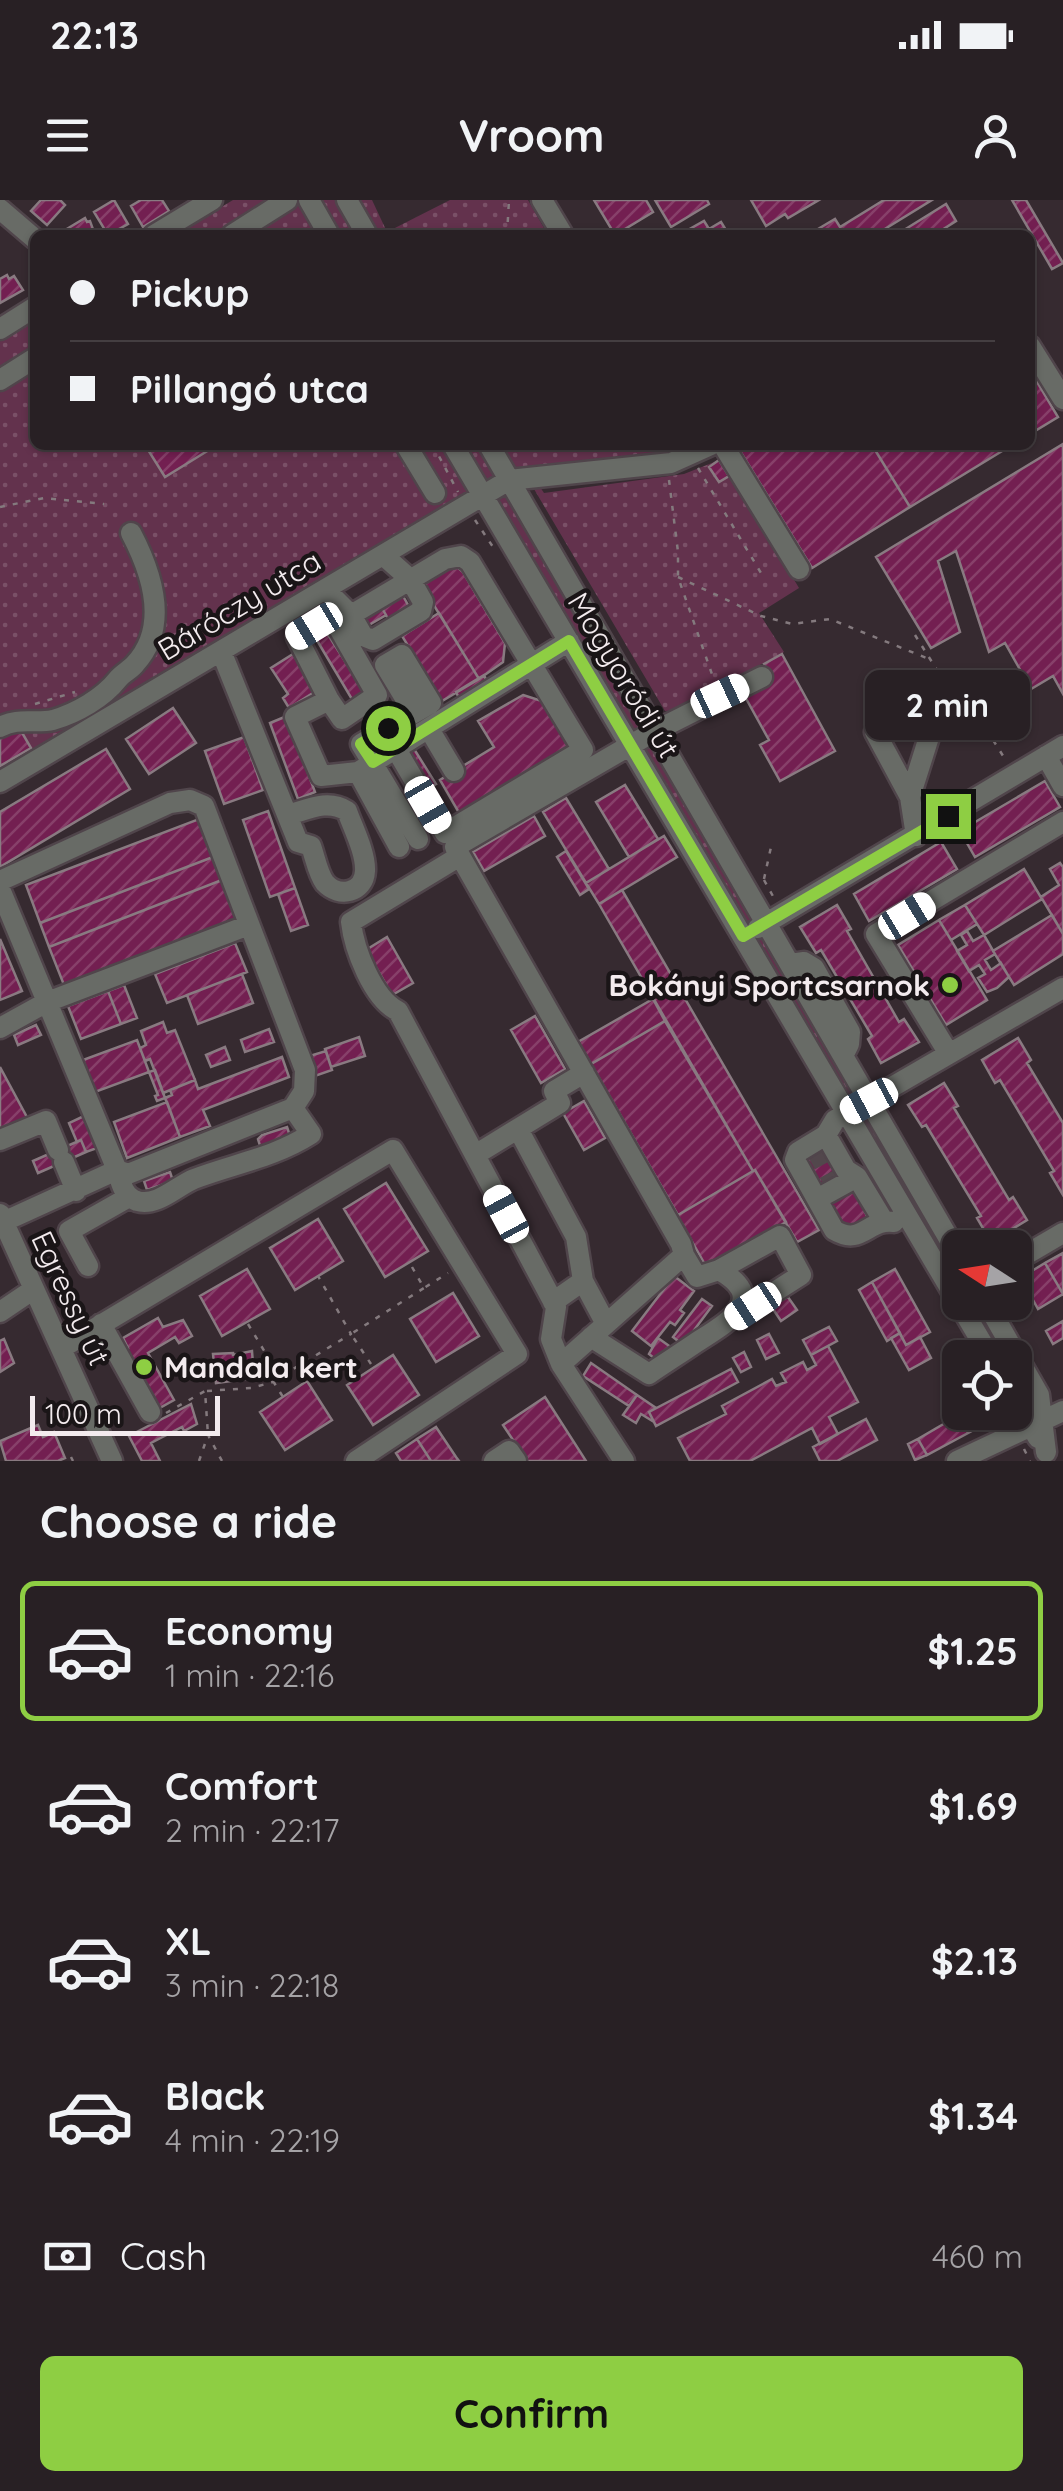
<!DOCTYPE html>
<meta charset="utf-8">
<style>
:root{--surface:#282024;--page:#30282c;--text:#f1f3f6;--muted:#a5a3a6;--line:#443e41;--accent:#8ece43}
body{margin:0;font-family:Quicksand,sans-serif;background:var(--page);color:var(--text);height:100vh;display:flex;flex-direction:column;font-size:38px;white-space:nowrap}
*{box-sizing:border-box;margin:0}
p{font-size:32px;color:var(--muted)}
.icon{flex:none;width:55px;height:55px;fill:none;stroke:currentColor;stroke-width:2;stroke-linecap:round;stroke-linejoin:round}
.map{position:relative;height:1261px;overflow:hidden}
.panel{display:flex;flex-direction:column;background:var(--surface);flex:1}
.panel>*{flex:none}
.top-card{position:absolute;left:30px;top:30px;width:1005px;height:220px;border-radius:15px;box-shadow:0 2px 8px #0004,0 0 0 2px var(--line);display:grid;align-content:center;height:220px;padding:0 40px;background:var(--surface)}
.needle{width:65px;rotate:282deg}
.tools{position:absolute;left:942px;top:1030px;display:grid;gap:20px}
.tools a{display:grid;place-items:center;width:90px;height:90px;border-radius:15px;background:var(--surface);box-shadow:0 2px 8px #0004,0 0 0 2px var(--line);font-size:50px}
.scale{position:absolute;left:30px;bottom:25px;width:190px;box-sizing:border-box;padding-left:10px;border:5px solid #f3ebee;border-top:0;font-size:28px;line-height:35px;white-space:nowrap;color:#f3ebee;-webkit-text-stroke:8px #1a1517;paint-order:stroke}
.end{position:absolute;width:45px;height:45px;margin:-22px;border:12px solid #8ece43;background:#111;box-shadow:0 0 0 5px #111}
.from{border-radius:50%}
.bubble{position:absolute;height:70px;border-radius:15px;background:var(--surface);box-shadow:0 2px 8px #0004,0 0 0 2px var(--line);font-size:32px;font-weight:700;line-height:70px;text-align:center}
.car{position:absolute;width:30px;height:60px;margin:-30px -15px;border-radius:12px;box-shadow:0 0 8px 2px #0007;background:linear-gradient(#fff 24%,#345 0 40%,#fff 0 76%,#345 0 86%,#fff 0)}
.top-card b{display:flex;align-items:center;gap:35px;height:95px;font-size:38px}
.top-card b+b{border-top:2px solid var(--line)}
.top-card i{width:25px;height:25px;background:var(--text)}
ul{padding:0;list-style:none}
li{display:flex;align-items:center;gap:30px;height:140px;margin:0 20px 15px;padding:0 20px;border:5px solid transparent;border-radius:15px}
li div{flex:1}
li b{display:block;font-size:38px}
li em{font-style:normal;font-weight:700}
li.active{border-color:var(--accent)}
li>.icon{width:90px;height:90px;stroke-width:1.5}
h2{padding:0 40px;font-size:45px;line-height:120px}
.pay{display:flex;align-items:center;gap:25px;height:110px;padding:0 40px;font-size:38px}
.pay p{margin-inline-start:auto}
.action{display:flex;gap:20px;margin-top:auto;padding:20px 40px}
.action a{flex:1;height:115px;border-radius:15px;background:var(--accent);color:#111;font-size:40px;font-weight:700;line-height:115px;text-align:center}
.status{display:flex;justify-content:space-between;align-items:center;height:70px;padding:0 50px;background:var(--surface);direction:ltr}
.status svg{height:28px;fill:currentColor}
header{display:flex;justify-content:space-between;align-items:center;height:130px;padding:0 40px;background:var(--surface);font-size:45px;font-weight:700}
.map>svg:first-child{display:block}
.grass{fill:url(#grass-dots)}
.building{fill:url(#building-hatch);stroke:#897a81;stroke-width:2.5}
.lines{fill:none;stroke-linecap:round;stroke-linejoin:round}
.minor-tunnel{stroke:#52474c;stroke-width:20;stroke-dasharray:20 10;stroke-linecap:butt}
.minor-casing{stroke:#50454b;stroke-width:25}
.path{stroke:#847a7e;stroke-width:2.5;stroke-dasharray:5 8;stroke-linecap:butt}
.minor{stroke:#686b66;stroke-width:20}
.route{stroke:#8ece43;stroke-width:12}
.poi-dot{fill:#8ece43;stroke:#1a1517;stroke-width:4}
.labels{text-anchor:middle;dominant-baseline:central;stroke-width:9;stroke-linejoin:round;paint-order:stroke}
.street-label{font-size:30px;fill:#f3ebee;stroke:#1a1517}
.poi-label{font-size:30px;font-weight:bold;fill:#f3ebee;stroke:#1a1517;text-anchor:end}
</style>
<div class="status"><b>22:13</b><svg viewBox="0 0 49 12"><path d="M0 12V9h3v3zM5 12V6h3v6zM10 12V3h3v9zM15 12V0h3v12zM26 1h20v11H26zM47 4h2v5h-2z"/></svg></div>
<header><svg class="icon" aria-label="menu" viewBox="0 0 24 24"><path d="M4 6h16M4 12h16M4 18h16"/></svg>Vroom<svg class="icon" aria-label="person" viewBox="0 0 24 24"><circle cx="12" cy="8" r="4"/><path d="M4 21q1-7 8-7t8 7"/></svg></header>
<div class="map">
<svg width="1063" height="1261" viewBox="0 0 1063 1261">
<defs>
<pattern id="grass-dots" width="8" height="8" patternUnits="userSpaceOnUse" patternTransform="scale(2.5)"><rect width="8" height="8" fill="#63324d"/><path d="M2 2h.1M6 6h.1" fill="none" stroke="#7a5067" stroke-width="1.8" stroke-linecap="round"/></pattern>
<pattern id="building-hatch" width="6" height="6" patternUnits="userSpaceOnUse" patternTransform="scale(2.5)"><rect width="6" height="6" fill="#731f51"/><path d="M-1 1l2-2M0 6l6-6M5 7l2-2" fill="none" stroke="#87406a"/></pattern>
</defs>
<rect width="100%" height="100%" fill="#362a30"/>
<path class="grass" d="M233 0H276L219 35H175Z
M287 0H347L367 35H232Z
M354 0H372L387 32 450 0H528L548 35H374Z
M35 120V148L0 169V141Z
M35 158V245H489L960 1058V1102L986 1103 1039 1195 1035 1206 1021 1209 1015 1199V1158L991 1157 483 296 0 582V180Z
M499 245H667L668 246 660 255 532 272 513 267Z
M722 259 799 388 759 413 784 452 677 510 665 511 534 289 540 287 544 293 684 274Z"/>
<path class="building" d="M41 0H60L65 5 47 25 31 11Z
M114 0 128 24 108 35 94 12Z
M141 0H162L169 11 143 27 131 6Z
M594 0H646L653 12 615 35Z
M655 0H707L709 4 671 27Z
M751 0H819L788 18 785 14 766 26Z
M884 0H932L875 35H808L835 19 840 27Z
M1012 0H1026L1063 63 1052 69Z
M946 4 956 21 934 35H896Z
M85 18 87 22 90 21 95 35H64L62 32Z
M704 21 709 29 721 22 729 35H679Z
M7 75 9 79 14 76 23 90 0 103V79Z
M1030 170 1058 217 1030 234Z
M1063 244V494L1053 476 1031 489 1005 443 989 452 956 351 938 361 960 432 931 448 876 357Z
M145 245H217L165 277Z
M749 245H872L910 307 812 368 740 251Z
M872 245H1012L910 307Z
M719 260 729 276 719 282 709 267Z
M446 366H456L463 372 505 443 503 462 479 479 419 381Z
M403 396 412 412 391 424 382 408Z
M382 408 386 415 362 429 357 419Z
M439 413 479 479 442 501 402 436Z
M325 430 361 486 363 494 353 501 315 437Z
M293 454 316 491 289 508 283 498 288 494 271 468Z
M782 454 835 551 780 581 760 545 769 540 743 493 771 478 764 464Z
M484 475 487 482 459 498 456 492Z
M523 495 545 502 572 551 462 618 440 580 494 547 478 521Z
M173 508 196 543 149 574 126 539Z
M287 516 315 592 298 599 270 523Z
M17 524 31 548 0 566V534Z
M244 537 263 590 224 604 205 551Z
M106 549 130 589 0 667V612Z
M414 549 436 584 426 590 405 555Z
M1045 581 1060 607 975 657 960 631Z
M625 585 658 639 629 657 596 602Z
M566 598 609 669 586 683 543 612Z
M268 611 295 688 270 697 243 620Z
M534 616 545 636 484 671 473 652Z
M199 619 213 657 40 723 26 685Z
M664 636 677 657 599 704 586 683Z
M941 642 957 669 869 721 854 694Z
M566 651 589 689 580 695 557 657Z
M213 657 222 680 49 747 40 723Z
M1060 663 1063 667V734L1041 697 1059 685 1050 669Z
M1024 669 1042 699 984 735 965 705Z
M222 680 237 719 64 785 49 747Z
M295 688 308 725 291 731 278 694Z
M622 690 819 1030 797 1042 755 970 753 971 599 704Z
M837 705 851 729 847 731 899 822 904 819 919 842 881 863 868 839 872 836 821 750 816 753 800 727Z
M965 705 977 724 951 740 939 720Z
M1052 715 1063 734V754L1014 785 993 751Z
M939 720 987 800 946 825 898 745Z
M967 731 973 741 984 735 995 754 985 760 991 770 1001 763 1009 777 997 788 987 792 978 778 985 774 979 765 969 771 957 751 967 745 961 735Z
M387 737 413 783 392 795 366 750Z
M0 739 22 791 0 800Z
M235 743 247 772 167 803 155 774Z
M242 774 253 803 198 824 187 795Z
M124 785 137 818 121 824 108 791Z
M108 791 121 824 81 839 68 806Z
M653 799 665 821 591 864 578 842Z
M535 816 565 869 541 883 511 830Z
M665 821 753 971 678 1015 591 864Z
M163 822 167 833 175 830 195 880 163 893 150 859 145 861 140 848 146 845 141 831Z
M36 825 41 835 18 845 14 835Z
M269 829 274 842 245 852 241 840Z
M359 837 365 856 331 867 325 849Z
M1018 838 1031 860 1027 863 1063 923V995L1050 973 1054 971 1000 880 995 883 982 860Z
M137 840 149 872 95 892 83 860Z
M225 847 230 860 211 867 206 855Z
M326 851 332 870 312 877 306 857Z
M282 857 289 877 203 910 210 926 180 937 165 898 172 895 170 890 195 880 198 889Z
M0 867 29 921 0 934Z
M155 870 165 898 157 901 155 896 158 895 149 872Z
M944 883 958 906 954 908 1009 1000 1013 997 1027 1020 991 1042 977 1018 981 1016 926 925 922 927 908 905Z
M584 901 605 938 584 950 563 913Z
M167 902 180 937 127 958 114 922Z
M84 916 97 948 86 952 81 940 77 942 69 923Z
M287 927 292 942 261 949 258 939 262 935Z
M828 939 848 975 820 991 800 955Z
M81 940 86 952 38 973 33 961Z
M755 970 786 1022 707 1068 682 1024 678 1026 673 1018Z
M170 972 173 981 147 990 144 981Z
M386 983 428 1051 385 1077 344 1009Z
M857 986 870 1010 865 1012 869 1020 848 1032 825 1003Z
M318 1019 343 1061 295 1090 270 1048Z
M1063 1053V1094L1045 1063Z
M1045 1063 1063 1094 1038 1109 1033 1100 1027 1104 1019 1091 1027 1086 1022 1077Z
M247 1069 270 1109 222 1136 200 1096Z
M895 1069 930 1132 906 1145 872 1082Z
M674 1076 694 1091 680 1110 684 1113 675 1125 670 1122 651 1146 632 1131Z
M872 1082 900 1133 887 1141 859 1090Z
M453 1093 479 1136 436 1162 410 1119Z
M781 1095 784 1099 788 1097 797 1110 781 1121 769 1103Z
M702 1099 712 1106 683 1145 673 1137Z
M158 1118 163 1127 183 1120 192 1136 179 1143 175 1137 148 1153 174 1200 156 1210 123 1151 128 1148 123 1138Z
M1063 1121V1138L1053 1144 1046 1131Z
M829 1127 837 1141 811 1155 803 1140Z
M900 1133 906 1145 920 1137 931 1158 909 1170 891 1138Z
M769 1134 779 1153 766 1159 757 1140Z
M658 1138 672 1148 660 1163 649 1154Z
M4 1139 14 1163 0 1172V1141Z
M828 1146 858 1202 829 1217 838 1234 820 1244 812 1228 750 1261H690L678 1238 726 1214 722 1206 772 1179 776 1186 786 1182 781 1173 803 1162 807 1170 816 1165 811 1155Z
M252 1151 254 1178 216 1183 213 1154 233 1153V1155Z
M744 1152 751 1167 741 1172 733 1158Z
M393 1155 419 1195 373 1225 347 1185Z
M591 1163 637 1195 629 1206 583 1176Z
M731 1169 738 1182 656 1226 649 1212Z
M307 1181 332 1220 285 1250 260 1212Z
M637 1195 656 1208 649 1212 654 1222 641 1214 636 1223 623 1215Z
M545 1197 586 1261H527L503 1225Z
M191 1204 197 1224 184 1231 182 1227 151 1243 160 1261H142L129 1236Z
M960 1211 977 1212 983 1225 968 1233 958 1212Z
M959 1215 968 1233 927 1255 918 1239Z
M866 1219 877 1240 837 1261H820L813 1247Z
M38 1225 43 1237 54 1232 65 1258 58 1261H6L0 1241Z
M436 1227 456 1257 459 1261H431L417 1239Z
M417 1239 431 1261H401L396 1253Z
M918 1239 927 1255 915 1260 908 1244Z"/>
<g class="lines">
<path class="minor-tunnel" d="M814 947 834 983"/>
<defs>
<path id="minor" d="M309 0 329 35
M347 0 367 35
M542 0 563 35
M0 9 35 39
M154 35 212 0
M232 35 287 0
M0 129 35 107
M1030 146 1063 199
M0 180 35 158
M406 245 435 293
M453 245 991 1158
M489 245 960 1058
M723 245 799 369
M325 389 351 415 363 436 373 440 421 411 423 402 410 379 383 355
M351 415 445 359 461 356 470 362 583 550 445 633 396 549
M221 451 298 642 311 646C315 657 318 674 325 683 339 698 364 693 365 671 366 653 353 628 347 611 328 599 309 609 288 615
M329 500 297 437 332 416 377 495 342 519 329 500 295 517 321 576 358 572 569 441
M414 513 385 465 402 455 431 503 361 544 418 639
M0 527C18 517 35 524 53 520 77 513 103 498 118 479 123 473 130 470 135 464 170 426 152 373 131 333
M429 529 454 571
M1046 556 1063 586
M358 572 399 647
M0 582 509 280 671 263 711 245
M910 597 941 499 936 494 928 495 879 525 875 532 910 597 916 636
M460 656 351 722C354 749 373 799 398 811L556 1107 551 1139 561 1164
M0 681 170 603 190 600 204 606 305 870 304 891 293 908 128 974 117 970 0 689
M758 728 1063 546
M790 764 804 762 814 768 850 832 849 844 843 856
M0 828 47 802 249 725
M949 854 876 734 1063 622
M518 929 576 1037 583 1081
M826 935 798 952 795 960 834 1030C862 1047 868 1018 894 1022
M0 940 46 921 58 950
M475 955 560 903 554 891 584 873
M64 962 76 991
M817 999 857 977
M0 1014 112 1261
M883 1020 857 977 846 970 826 935 835 920 1063 788
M3 1022 117 970C121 983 123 996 137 1001 157 1007 177 986 194 979 236 963 273 958 311 934L293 908
M684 1055 681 1044 455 647 655 531 762 477
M1015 1061 1063 1033
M88 1066 69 1031 129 997
M719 1070 780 1036 801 1075 735 1117
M553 1102 583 1081 606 1124
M986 1102 1039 1195 1046 1252
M0 1112 34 1089
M101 1124 150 1212
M591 1137 649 1174C665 1163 681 1153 697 1142 728 1122 770 1099 719 1070L697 1077 684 1055C643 1091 602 1128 561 1164L624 1261
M62 1148 393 950 517 1154 356 1261
M1015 1199 1038 1238
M494 1261 509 1251 516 1261
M957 1261 1063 1211"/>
</defs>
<use href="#minor" class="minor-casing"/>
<path class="path" d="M507 35 509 0
M531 35 536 23
M433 245 458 292
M698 268 764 378
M669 280 678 352V377L714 480
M0 307 44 298 104 304
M475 320 493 347
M678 377 761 416 792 424 830 419 929 459
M915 435 942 478
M954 490 966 497 1005 559
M35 504 75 492
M764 679 771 647
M764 680 774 698
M412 1067 424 1088 448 1073
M248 1124 280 1177 351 1134 318 1076
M371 1164 351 1134 424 1088
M273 1181 283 1197
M207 1191 251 1188 273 1182
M166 1213 205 1191 208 1235
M1024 1249 1030 1261
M71 1257 73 1261
M199 1261 208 1235 222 1261"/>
<use href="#minor" class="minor"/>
</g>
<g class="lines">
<path class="route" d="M388 528 361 544 373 562 569 441 743 736 948 616"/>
</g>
<g class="poi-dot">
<circle cx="950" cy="785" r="10"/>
<circle cx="144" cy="1167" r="10"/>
</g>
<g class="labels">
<g class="street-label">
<text transform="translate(239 405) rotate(-31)">Báróczy utca</text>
<text transform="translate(624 475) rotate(59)">Mogyoródi út</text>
<text transform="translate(71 1098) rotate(65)">Egressy út</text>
</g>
<g class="poi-label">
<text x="930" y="785">Bokányi Sportcsarnok</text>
<text x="164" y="1167" text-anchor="start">Mandala kert</text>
</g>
</g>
</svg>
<div class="tools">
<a><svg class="needle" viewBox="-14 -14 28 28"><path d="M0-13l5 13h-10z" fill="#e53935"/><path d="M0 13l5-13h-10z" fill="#a5a3a6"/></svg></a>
<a><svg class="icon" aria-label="locate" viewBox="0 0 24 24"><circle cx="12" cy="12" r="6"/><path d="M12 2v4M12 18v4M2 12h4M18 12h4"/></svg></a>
</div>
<div class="scale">100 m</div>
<i class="end from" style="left:388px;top:528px"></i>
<i class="end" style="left:948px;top:616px"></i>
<div class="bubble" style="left:865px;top:470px;width:165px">2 min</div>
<i class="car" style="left:314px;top:426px;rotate:239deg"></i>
<i class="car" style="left:720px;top:496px;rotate:65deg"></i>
<i class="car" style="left:428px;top:605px;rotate:150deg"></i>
<i class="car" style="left:907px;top:716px;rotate:59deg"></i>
<i class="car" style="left:869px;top:901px;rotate:242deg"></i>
<i class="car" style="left:506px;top:1014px;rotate:332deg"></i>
<i class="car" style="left:753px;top:1106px;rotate:237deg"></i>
<div class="top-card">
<b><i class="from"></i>Pickup</b>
<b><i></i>Pillangó utca</b>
</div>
</div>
<section class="panel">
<h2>Choose a ride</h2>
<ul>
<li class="active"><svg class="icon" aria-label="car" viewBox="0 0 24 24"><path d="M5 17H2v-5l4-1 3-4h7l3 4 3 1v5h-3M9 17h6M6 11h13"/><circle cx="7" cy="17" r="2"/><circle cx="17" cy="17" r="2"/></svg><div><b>Economy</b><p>1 min · 22:16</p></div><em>$1.25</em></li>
<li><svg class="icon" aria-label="car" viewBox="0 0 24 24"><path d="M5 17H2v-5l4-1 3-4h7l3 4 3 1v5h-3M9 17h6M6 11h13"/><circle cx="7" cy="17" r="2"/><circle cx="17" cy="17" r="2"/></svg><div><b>Comfort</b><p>2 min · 22:17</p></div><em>$1.69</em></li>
<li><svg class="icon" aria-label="car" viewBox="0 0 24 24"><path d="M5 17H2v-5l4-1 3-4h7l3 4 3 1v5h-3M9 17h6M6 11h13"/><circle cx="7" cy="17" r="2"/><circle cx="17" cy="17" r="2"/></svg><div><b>XL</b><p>3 min · 22:18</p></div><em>$2.13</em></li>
<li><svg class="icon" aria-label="car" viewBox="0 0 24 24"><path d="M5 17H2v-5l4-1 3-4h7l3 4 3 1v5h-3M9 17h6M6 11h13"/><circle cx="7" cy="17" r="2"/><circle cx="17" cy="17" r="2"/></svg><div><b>Black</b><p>4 min · 22:19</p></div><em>$1.34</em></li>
</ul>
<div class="pay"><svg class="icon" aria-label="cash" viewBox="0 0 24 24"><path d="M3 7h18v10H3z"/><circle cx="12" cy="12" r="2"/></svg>Cash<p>460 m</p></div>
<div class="action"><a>Confirm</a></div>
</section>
